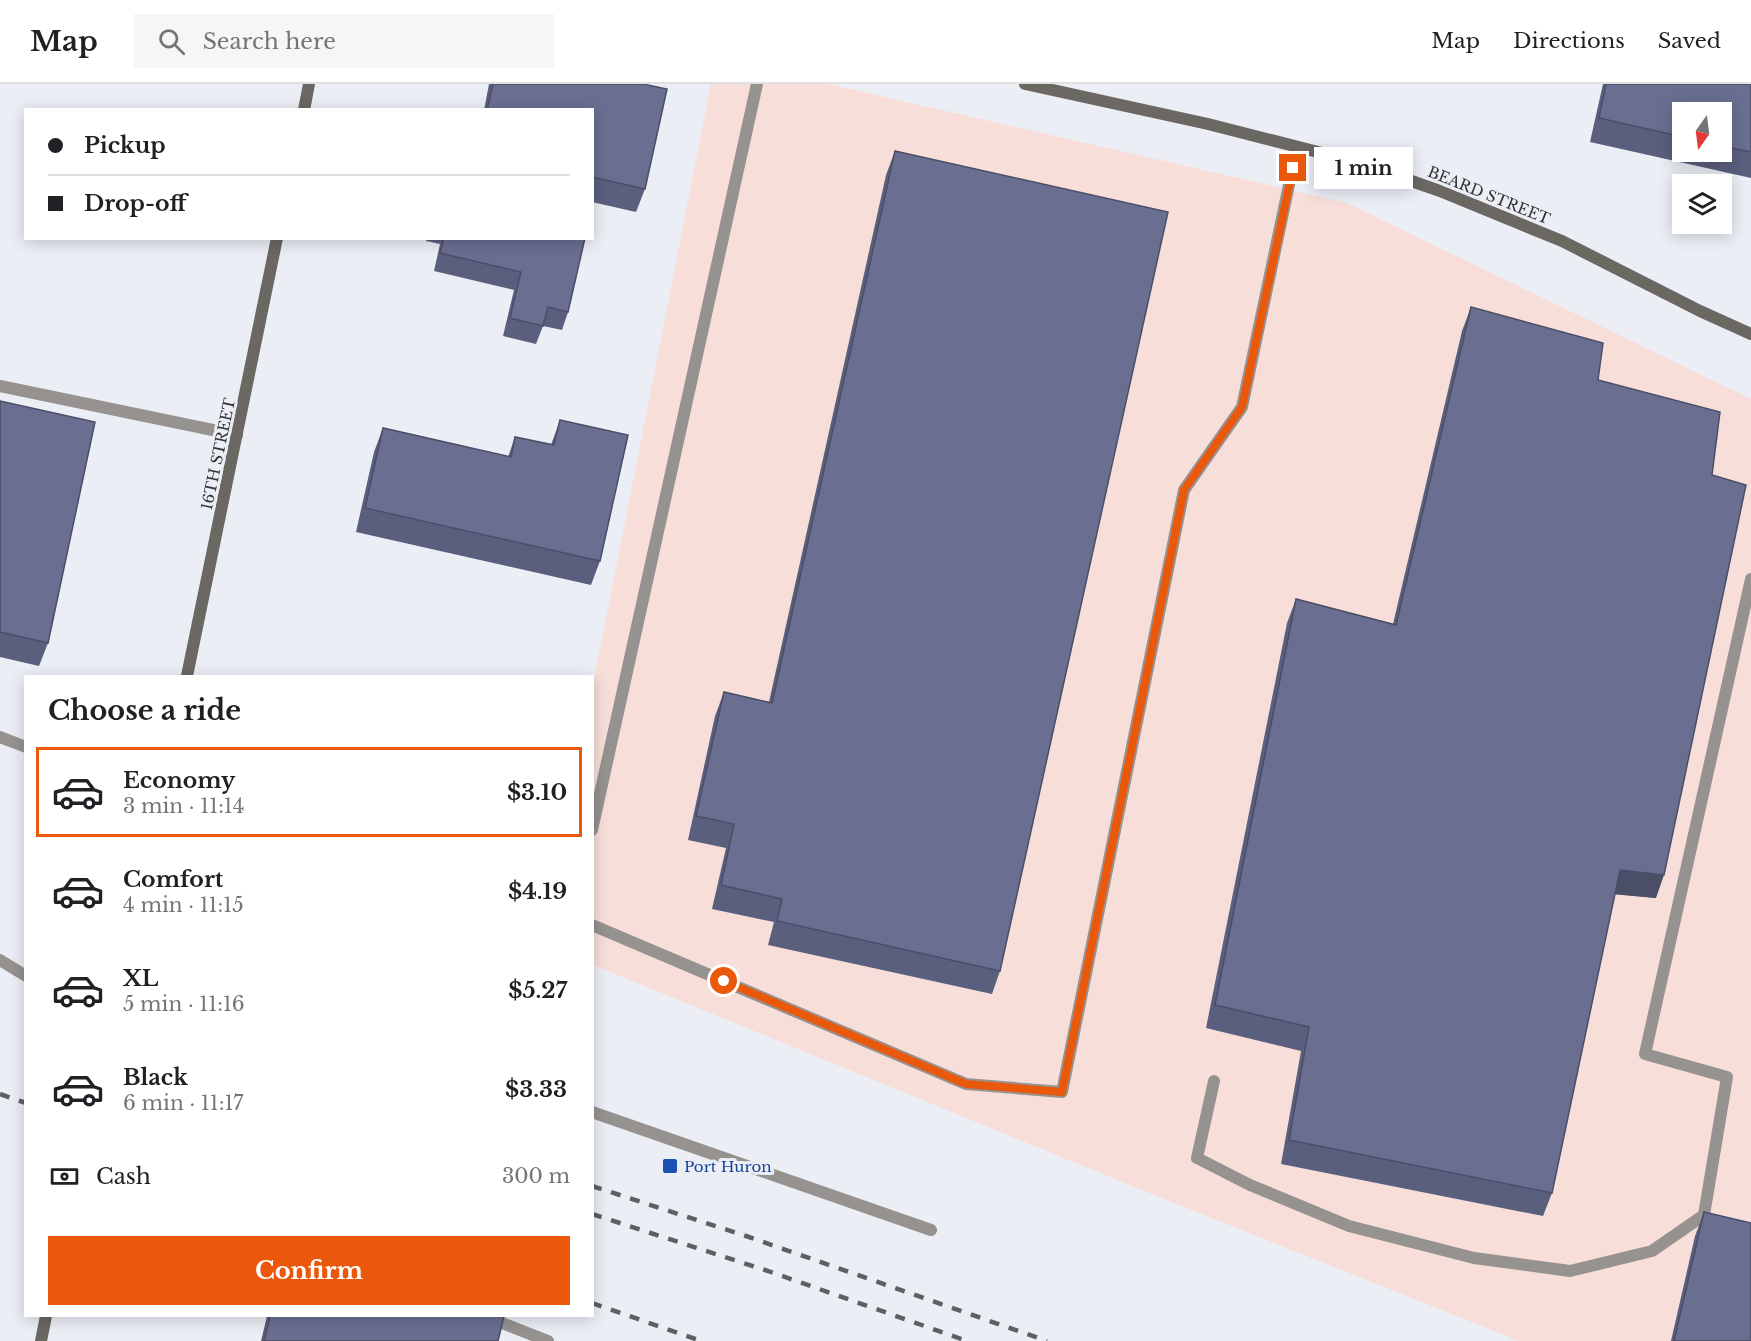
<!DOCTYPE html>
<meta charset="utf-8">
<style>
:root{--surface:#fff;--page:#f6f6f6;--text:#202124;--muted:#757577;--line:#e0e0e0;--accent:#ea580c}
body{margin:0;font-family:"Libre Baskerville",serif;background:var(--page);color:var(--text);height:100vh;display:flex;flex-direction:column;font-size:22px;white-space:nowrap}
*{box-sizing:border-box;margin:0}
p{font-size:20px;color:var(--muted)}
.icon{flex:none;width:33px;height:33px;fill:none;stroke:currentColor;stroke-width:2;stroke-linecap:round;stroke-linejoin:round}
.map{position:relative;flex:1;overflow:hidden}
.details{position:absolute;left:24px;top:591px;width:570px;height:642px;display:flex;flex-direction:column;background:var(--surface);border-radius:0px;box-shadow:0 3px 15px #0003}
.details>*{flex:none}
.hud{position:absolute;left:24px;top:24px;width:570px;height:132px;border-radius:0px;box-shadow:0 3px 15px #0003;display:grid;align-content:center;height:132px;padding:0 24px;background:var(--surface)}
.needle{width:39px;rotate:194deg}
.fabs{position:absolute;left:1672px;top:18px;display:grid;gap:12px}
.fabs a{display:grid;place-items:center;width:60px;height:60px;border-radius:0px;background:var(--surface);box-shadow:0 3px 15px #0003;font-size:30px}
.end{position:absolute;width:27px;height:27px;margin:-14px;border:8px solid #ea580c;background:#fff;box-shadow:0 0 0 3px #fff}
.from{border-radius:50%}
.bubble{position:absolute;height:42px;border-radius:0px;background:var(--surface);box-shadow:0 3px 15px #0003;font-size:20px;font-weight:700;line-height:42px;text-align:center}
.hud b{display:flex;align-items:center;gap:21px;height:57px;font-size:22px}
.hud b+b{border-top:2px solid var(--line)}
.hud i{width:15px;height:15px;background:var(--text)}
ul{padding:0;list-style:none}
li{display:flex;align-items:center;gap:18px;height:90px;margin:0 12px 9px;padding:0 12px;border:3px solid transparent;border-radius:0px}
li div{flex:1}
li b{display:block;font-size:22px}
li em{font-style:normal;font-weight:700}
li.on{border-color:var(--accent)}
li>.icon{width:54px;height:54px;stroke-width:1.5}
h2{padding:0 24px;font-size:27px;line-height:72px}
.pay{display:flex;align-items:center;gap:15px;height:66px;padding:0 24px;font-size:22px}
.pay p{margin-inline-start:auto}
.primary-button{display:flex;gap:12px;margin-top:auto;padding:12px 24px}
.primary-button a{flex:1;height:69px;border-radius:0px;background:var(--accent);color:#fff;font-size:24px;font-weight:700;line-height:69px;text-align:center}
header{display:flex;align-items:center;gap:36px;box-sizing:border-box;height:84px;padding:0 30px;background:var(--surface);border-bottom:2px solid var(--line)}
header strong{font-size:28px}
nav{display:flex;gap:33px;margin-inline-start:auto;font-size:21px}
.search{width:420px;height:54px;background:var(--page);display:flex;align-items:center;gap:15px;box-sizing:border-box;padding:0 21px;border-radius:0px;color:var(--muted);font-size:22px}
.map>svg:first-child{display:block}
.industrial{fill:#f8ded8}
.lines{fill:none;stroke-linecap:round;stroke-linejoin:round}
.lane{stroke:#959290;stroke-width:12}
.secondary{stroke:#6b6763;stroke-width:12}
.rail{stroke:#5e6064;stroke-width:4.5;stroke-dasharray:10 10;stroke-linecap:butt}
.wall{fill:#5b5f7e;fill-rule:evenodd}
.shaded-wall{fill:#4a4e66}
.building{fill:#6a6f92;stroke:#4a4e66;stroke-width:1.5}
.route{stroke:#ea580c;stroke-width:8}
.transit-dot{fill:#1a4fb4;stroke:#eceef6;stroke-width:2}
.labels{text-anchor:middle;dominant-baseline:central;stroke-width:6;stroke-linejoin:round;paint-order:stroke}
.street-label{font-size:15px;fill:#343538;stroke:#eceef6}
.transit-label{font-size:15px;fill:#164399;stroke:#eceef6;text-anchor:start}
</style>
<header>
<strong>Map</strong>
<div class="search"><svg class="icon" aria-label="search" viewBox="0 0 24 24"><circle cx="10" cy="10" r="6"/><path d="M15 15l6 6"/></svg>Search here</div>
<nav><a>Map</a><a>Directions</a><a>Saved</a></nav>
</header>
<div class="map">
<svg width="1751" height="1257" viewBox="0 0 1751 1257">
<rect width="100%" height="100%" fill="#eceef6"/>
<path class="industrial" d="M711 0H828L1347 119 1751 315V1257H1519L1159 1113 593 881 592 606Z"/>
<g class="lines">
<path class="lane" d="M0 302 237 351
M0 653 26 663
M592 746 757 0
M592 841 966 1000 1062 1008 1184 406 1242 323 1297 63
M0 876 26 892
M1214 997 1197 1074 1250 1101 1349 1142 1474 1174 1570 1187 1652 1167 1704 1131 1727 993 1645 970 1751 495
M592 1028 931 1146
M484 1232 548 1257"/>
<path class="secondary" d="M1025 0 1208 40 1357 78 1440 107 1562 157 1700 227 1751 250
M304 26 309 0
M187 592 277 154
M41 1257 46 1232"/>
<path class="rail" d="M0 1010 26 1019
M592 1102 746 1152 1047 1257
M592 1130 768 1187 967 1257
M592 1219 701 1257"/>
</g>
<path class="wall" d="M489 0H643L645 105 636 128 592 118V26H484Z
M1603 0H1751V94L1590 58ZM1683 28H1722V68H1683Z
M895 67 1000 887 992 910 768 861 774 838 712 825 726 764 688 756 715 632 724 608 769 618 886 91Z
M427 154H585L568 228 562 246 543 242 536 260 503 252 514 206 434 187 440 160 426 157Z
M1471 223 1598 296 1656 814 1615 810 1552 1109 1543 1132 1281 1080 1301 967 1206 944 1287 539 1296 515 1393 540 1462 247Z
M0 317 48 559 39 582 0 573Z
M560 336 600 477 591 501 356 448 374 368 383 344 508 373 515 353 551 361Z
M1704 1128 1751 1257H1671L1695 1152Z
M267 1232H504L498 1257H261Z"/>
<path class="shaded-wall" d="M1620 786 1664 791 1656 814 1611 810Z"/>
<path class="building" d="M493 0H643L667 5 645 105 592 93V26H487Z
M1606 0H1751V68L1722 62V28H1683V53L1599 34Z
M895 67 1168 128 1000 887 777 837 782 815 721 801 734 740 696 732 724 608 772 619Z
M444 154H585L568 228 548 223 543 242 510 234 521 188 440 169Z
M1471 223 1603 259 1598 296 1720 328 1712 391 1746 401 1664 791 1620 786 1552 1109 1289 1056 1309 943 1215 921 1296 515 1396 541Z
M0 317 95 338 48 559 0 548Z
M560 336 628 351 600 477 365 424 383 344 511 373 515 353 554 361Z
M1704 1128 1751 1139V1257H1674Z
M270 1232H504L498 1257H264Z"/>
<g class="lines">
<path class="route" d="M724 897 966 1000 1062 1008 1184 406 1242 323 1293 84"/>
</g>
<rect class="transit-dot" x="662" y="1074" width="16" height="16" rx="3"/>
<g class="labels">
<g class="street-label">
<text transform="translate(1489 111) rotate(22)">BEARD STREET</text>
<text transform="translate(218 370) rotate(-78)">16TH STREET</text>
</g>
<g class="transit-label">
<text x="684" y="1082">Port Huron</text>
</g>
</g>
</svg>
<div class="fabs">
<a><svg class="needle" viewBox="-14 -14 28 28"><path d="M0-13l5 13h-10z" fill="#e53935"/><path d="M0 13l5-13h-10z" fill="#757577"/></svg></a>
<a><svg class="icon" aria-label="layers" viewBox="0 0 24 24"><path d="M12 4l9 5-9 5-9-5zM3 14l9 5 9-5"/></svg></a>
</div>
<i class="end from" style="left:724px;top:897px"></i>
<i class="end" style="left:1293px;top:84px"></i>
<div class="bubble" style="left:1314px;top:63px;width:99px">1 min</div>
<div class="hud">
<b><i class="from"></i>Pickup</b>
<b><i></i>Drop-off</b>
</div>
<section class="details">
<h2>Choose a ride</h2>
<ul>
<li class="on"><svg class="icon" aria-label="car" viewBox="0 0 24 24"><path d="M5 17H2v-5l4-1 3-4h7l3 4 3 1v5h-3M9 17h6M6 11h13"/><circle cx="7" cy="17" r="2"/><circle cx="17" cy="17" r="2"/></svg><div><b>Economy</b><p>3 min · 11:14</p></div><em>$3.10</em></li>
<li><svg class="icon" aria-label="car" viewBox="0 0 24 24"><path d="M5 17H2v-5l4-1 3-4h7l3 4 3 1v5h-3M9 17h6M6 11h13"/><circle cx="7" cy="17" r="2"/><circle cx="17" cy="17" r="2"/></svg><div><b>Comfort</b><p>4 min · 11:15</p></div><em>$4.19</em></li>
<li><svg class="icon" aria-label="car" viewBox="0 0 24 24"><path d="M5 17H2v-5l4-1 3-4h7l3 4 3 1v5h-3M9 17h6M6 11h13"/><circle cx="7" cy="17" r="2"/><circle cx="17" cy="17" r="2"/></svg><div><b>XL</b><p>5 min · 11:16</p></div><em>$5.27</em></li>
<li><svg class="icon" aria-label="car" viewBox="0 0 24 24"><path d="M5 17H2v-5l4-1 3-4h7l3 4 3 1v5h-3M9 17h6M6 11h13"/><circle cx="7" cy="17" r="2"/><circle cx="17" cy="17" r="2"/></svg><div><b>Black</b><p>6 min · 11:17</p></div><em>$3.33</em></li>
</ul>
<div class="pay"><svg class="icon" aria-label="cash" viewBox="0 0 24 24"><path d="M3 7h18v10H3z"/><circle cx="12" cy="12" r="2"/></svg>Cash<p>300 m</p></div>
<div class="primary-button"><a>Confirm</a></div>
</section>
</div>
